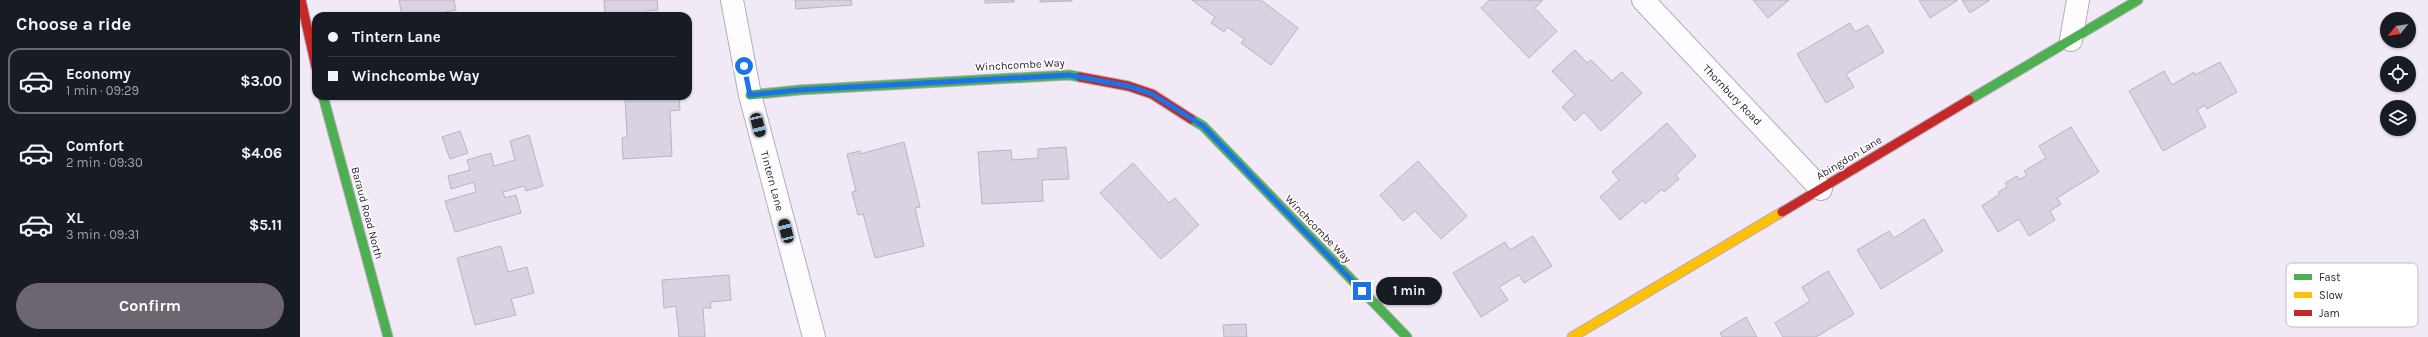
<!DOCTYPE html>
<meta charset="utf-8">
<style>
:root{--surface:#171b24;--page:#20242c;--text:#f1f3f6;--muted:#9ea1a6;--line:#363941;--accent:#6d656f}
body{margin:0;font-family:Karla,sans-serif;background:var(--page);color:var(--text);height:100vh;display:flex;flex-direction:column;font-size:15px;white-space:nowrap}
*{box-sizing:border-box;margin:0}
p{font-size:13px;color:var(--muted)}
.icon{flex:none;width:22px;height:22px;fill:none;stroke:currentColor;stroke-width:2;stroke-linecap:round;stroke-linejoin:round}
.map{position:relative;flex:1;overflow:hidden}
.drawer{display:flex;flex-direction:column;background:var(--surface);width:300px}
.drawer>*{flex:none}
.hud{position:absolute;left:12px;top:12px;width:380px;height:88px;border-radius:12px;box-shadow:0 1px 3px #0004;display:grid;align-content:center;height:88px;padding:0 16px;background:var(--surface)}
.needle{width:26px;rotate:240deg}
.fabs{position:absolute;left:2080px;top:12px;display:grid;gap:8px}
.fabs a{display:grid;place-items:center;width:36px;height:36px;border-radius:50%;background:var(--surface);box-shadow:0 1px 3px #0004;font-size:20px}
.end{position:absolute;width:18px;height:18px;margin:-9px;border:5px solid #1a73e8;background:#fff;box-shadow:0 0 0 2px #fff}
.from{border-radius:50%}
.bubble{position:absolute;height:28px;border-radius:14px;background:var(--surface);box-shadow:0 1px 3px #0004;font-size:13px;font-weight:700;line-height:28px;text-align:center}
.car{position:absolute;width:12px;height:24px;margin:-12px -6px;border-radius:5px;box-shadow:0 0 3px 1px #0007;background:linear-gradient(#222 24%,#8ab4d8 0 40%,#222 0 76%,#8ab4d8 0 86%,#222 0)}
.hud b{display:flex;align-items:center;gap:14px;height:38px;font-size:15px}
.hud b+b{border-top:1px solid var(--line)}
.hud i{width:10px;height:10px;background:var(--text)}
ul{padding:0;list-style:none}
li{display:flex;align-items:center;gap:12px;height:66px;margin:0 8px 6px;padding:0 8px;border:2px solid transparent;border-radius:12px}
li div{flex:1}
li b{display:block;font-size:15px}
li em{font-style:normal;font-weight:700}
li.current{border-color:var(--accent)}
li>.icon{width:36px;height:36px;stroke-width:1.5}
h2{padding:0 16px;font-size:18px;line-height:48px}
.action{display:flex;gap:8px;margin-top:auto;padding:8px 16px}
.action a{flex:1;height:46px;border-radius:24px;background:var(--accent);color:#fff;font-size:16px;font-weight:700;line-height:46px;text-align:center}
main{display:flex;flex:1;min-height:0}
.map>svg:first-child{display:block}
.building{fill:#d9d2e0;stroke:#b9b4bf}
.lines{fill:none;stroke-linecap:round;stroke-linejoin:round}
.street-casing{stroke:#b4adb7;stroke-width:24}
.fast-casing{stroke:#b4adb7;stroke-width:11}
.slow-casing{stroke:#b4adb7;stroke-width:11}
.jam-casing{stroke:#b4adb7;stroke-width:11}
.street{stroke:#fdfcfe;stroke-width:22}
.fast{stroke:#4caf50;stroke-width:9}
.slow{stroke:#ffc107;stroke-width:9}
.jam{stroke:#c62828;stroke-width:9}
.route{stroke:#1a73e8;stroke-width:5}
.labels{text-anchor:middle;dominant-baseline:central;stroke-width:3;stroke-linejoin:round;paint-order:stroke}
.street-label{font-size:11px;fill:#251e27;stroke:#fff}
.key{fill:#fff;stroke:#bebcbe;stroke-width:1}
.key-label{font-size:11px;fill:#251e27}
</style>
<main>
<section class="drawer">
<h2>Choose a ride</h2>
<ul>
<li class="current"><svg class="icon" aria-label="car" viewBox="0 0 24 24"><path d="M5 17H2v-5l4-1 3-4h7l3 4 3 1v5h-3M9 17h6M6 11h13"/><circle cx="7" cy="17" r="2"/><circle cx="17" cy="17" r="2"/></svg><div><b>Economy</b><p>1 min · 09:29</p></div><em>$3.00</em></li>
<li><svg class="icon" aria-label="car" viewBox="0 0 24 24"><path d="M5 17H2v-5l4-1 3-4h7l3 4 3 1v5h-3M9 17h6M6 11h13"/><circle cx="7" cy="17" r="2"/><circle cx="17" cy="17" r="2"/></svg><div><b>Comfort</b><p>2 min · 09:30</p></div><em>$4.06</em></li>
<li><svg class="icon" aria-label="car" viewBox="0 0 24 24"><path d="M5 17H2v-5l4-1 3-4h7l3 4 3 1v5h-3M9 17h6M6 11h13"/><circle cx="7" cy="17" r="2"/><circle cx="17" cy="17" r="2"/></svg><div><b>XL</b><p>3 min · 09:31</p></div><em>$5.11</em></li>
</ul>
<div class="action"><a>Confirm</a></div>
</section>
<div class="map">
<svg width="2128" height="337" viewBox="0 0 2128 337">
<rect width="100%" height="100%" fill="#f2e9f6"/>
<path class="building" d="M99 0H154L156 10 125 16H102Z
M304 0H357L358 10 347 11 348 16H305Z
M495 0H551L552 5 496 9Z
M685 0H714V2L685 3Z
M740 0H772V1L740 2Z
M892 0H961L998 28 971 65 941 43 944 39 927 27 924 32 911 23 915 17Z
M1189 0H1243L1235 8 1257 31 1229 58 1181 8Z
M1453 0H1489L1468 18Z
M1619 0H1658L1630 18Z
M1662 0H1690L1670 13Z
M1550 23 1555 32 1568 25 1584 52 1546 74 1554 87 1526 103 1497 54Z
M1275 50 1287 63 1291 60 1312 81 1322 72 1342 93 1301 131 1284 112 1275 121 1262 107 1275 95 1252 71Z
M1920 62 1937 92 1907 109 1905 105 1897 110 1906 127 1863 151 1829 91 1864 71 1872 85 1894 72 1895 75Z
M325 96H379L380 110 370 111 372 156 323 159 322 138 327 137Z
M1367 123 1396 156 1376 175 1379 179 1364 192 1362 189 1345 204 1343 200 1320 220 1300 197 1319 180 1312 172Z
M1771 127 1799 172 1757 198 1761 204 1750 211 1755 220 1729 236 1719 219 1698 232 1682 206 1700 194 1698 192 1707 187 1705 183 1717 176 1719 180 1727 175 1724 171 1746 158 1739 146Z
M160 131 168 153 150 159 142 137Z
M229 135 243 186 226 191 224 186 203 192 205 198 216 195 221 213 155 232 145 201 176 192 174 182 151 189 148 176 170 170 167 160 191 153 194 166 215 160 210 141Z
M604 142 620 207 615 208 624 246 575 258 563 214 558 215 552 192 556 191 547 154 560 151V154Z
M766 147 769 179 742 180 743 201 682 204 678 152 711 150 712 160 738 158V149Z
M1118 161 1167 216 1141 239 1115 211 1103 221 1080 195Z
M833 163 869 203 875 198 899 225 861 259 800 193Z
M1624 219 1643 251 1581 289 1557 250 1589 231 1594 238Z
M1233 236 1252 266 1224 283 1219 275 1199 287 1208 300 1181 317 1153 273 1205 242 1210 250Z
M201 246 208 272 227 267 234 293 211 299 216 315 175 325 157 258Z
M1528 271 1554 314 1516 337H1483L1475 323 1510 301 1502 287Z
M429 275 431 300 410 302 411 308H403L405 337H379L376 306 364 308 362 280Z
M1446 317 1457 337H1422L1420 333Z
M946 324 947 337H924L923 325Z"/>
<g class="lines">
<defs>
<path id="street" d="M432 0 450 95 514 337
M1343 0 1521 189
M1771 40 1778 0"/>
<path id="fast" d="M450 95 499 90 769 75 780 77
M23 96 88 337
M1669 100 1838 0
M891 119 903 126 1107 337"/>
<path id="slow" d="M1272 337 1482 212"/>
<path id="jam" d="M1 0 16 67
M780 77 828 86 852 94 891 119
M1482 212 1669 100"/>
</defs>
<use href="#street" class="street-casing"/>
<use href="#fast" class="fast-casing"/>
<use href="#slow" class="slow-casing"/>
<use href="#jam" class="jam-casing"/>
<use href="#street" class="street"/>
<use href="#fast" class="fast"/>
<use href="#slow" class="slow"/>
<use href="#jam" class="jam"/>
</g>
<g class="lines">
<path class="route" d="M444 66 450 95 499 90 769 75 828 86 852 94 903 126 1062 291"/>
</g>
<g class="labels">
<g class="street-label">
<text transform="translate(720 65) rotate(-3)">Winchcombe Way</text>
<text transform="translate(1432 95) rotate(46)">Thornbury Road</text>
<text transform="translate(1549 158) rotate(-31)">Abingdon Lane</text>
<text transform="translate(472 181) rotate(75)">Tintern Lane</text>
<text transform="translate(67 213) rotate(75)">Baraud Road North</text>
<text transform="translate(1018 229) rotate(46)">Winchcombe Way</text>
</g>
</g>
<rect x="1986" y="263" width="132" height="64" rx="6" class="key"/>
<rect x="1994" y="274" width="18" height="6" fill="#4caf50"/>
<rect x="1994" y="292" width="18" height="6" fill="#ffc107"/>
<rect x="1994" y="310" width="18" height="6" fill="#c62828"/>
<g class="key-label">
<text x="2019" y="281">Fast</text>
<text x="2019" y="299">Slow</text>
<text x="2019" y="317">Jam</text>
</g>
</svg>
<div class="fabs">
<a><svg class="needle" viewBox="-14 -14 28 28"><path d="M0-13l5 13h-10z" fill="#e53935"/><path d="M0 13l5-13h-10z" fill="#9ea1a6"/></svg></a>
<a><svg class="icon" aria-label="locate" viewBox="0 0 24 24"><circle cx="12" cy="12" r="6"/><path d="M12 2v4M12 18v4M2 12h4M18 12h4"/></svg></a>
<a><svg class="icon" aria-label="layers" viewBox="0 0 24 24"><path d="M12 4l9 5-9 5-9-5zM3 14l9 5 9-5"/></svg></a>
</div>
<i class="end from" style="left:444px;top:66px"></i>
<i class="end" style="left:1062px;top:291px"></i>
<div class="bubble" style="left:1076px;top:277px;width:66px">1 min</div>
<i class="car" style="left:458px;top:125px;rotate:166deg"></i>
<i class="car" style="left:486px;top:231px;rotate:346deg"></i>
<div class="hud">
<b><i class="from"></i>Tintern Lane</b>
<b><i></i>Winchcombe Way</b>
</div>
</div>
</main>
